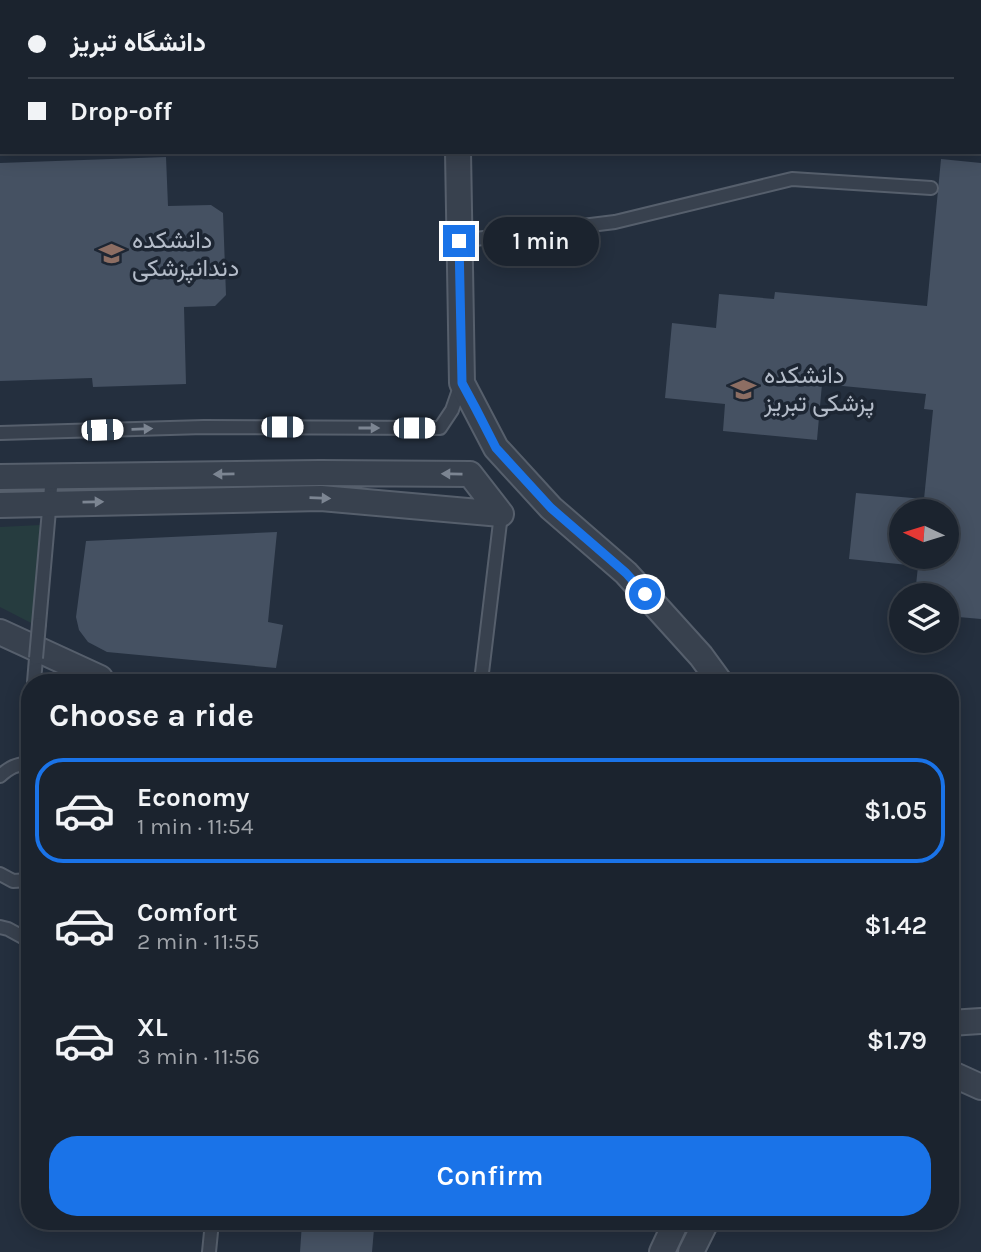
<!DOCTYPE html>
<meta charset="utf-8">
<style>
:root{--surface:#1b232e;--page:#282f3a;--text:#f1f3f6;--muted:#a0a4aa;--line:#39404a;--accent:#1a73e8}
body{margin:0;font-family:Karla,Vazirmatn,sans-serif;background:var(--page);color:var(--text);height:100vh;display:flex;flex-direction:column;font-size:26px;white-space:nowrap}
*{box-sizing:border-box;margin:0}
p{font-size:23px;color:var(--muted)}
.icon{flex:none;width:38px;height:38px;fill:none;stroke:currentColor;stroke-width:2;stroke-linecap:round;stroke-linejoin:round}
.map{position:relative;flex:1;overflow:hidden}
.sheet{position:absolute;left:21px;top:674px;width:938px;height:556px;display:flex;flex-direction:column;background:var(--surface);border-radius:28px;box-shadow:0 4px 18px #0003,0 0 0 2px var(--line)}
.sheet>*{flex:none}
.hud{position:absolute;left:0px;top:0px;width:982px;height:154px;box-shadow:0 4px 18px #0003,0 0 0 2px var(--line);display:grid;align-content:center;height:154px;padding:0 28px;background:var(--surface)}
.needle{width:46px;rotate:274deg}
.controls{position:absolute;left:889px;top:499px;display:grid;gap:14px}
.controls a{display:grid;place-items:center;width:70px;height:70px;border-radius:50%;background:var(--surface);box-shadow:0 4px 18px #0003,0 0 0 2px var(--line);font-size:35px}
.end{position:absolute;width:32px;height:32px;margin:-16px;border:9px solid #1a73e8;background:#fff;box-shadow:0 0 0 4px #fff}
.from{border-radius:50%}
.bubble{position:absolute;height:49px;border-radius:24px;background:var(--surface);box-shadow:0 4px 18px #0003,0 0 0 2px var(--line);font-size:23px;font-weight:600;line-height:49px;text-align:center}
.car{position:absolute;width:21px;height:42px;margin:-21px -10px;border-radius:9px;box-shadow:0 0 5px 2px #0007;background:linear-gradient(#fff 24%,#345 0 40%,#fff 0 76%,#345 0 86%,#fff 0)}
.hud b{display:flex;align-items:center;gap:24px;height:66px;font-size:26px}
.hud b+b{border-top:2px solid var(--line)}
.hud i{width:18px;height:18px;background:var(--text)}
ul{padding:0;list-style:none}
li{display:flex;align-items:center;gap:21px;height:105px;margin:0 14px 10px;padding:0 14px;border:4px solid transparent;border-radius:28px}
li div{flex:1}
li b{display:block;font-size:26px}
li em{font-style:normal;font-weight:600}
li.on{border-color:var(--accent)}
li>.icon{width:63px;height:63px;stroke-width:1.5}
h2{padding:0 28px;font-size:32px;line-height:84px}
.primary-button{display:flex;gap:14px;margin-top:auto;padding:14px 28px}
.primary-button a{flex:1;height:80px;border-radius:28px;background:var(--accent);color:#fff;font-size:28px;font-weight:600;line-height:80px;text-align:center}
.map>svg:first-child{display:block}
.green{fill:#263c3f}
.building{fill:#455162;fill-rule:evenodd}
.lines{fill:none;stroke-linecap:round;stroke-linejoin:round}
.service-casing{stroke:#565f6c;stroke-width:16}
.minor-casing{stroke:#565f6c;stroke-width:28}
.service{stroke:#38414e;stroke-width:12}
.minor{stroke:#38414e;stroke-width:24}
.service-bridge-casing{stroke:#565f6c;stroke-width:16;stroke-linecap:butt}
.service-bridge{stroke:#38414e;stroke-width:12}
.oneway{fill:#7c8592}
.route{stroke:#1a73e8;stroke-width:9}
.labels{text-anchor:middle;dominant-baseline:central;stroke-width:7;stroke-linejoin:round;paint-order:stroke}
.poi-label{font-size:24px;fill:#b4bcc9;stroke:#1d2633;text-anchor:start}
</style>
<div class="map">
<svg width="981" height="1252" viewBox="0 0 981 1252">
<rect width="100%" height="100%" fill="#242f3e"/>
<path class="green" d="M40 525 35 625 0 607V527Z"/>
<path class="building" d="M166 157 168 206 211 205 223 213 226 295 215 306 184 307 186 384 93 387 92 378 0 381V163Z
M941 159 981 163V619L947 616V595H915L918 566 849 559 856 493 924 499 933 410 924 409 926 394 822 384 817 440 723 431 725 404 665 398 672 323 716 328 719 294 774 299 775 292 927 306ZM901 511H947V556H901Z
M277 532 268 622 283 625 276 668 107 652 88 642 79 630 76 617 86 541Z
M302 1223 374 1229 372 1252H300Z"/>
<g class="lines">
<defs>
<path id="service" d="M0 56H2
M459 241 615 222 792 179 931 188
M0 433 204 427 440 428 452 410 461 384
M39 624 52 476
M481 681 501 514
M34 682 36 658
M27 764 30 736
M0 776C9 768 17 763 30 764
M0 874 13 881 30 880
M0 927 8 929 30 941
M209 1252 212 1222"/>
<path id="minor" d="M0 12H2
M458 152 462 383 496 448 551 508 626 573 701 656 720 682
M0 477 320 473 470 474 501 514
M0 505 321 498 501 514
M0 632 100 678
M950 1023 981 1021
M950 1073 981 1087
M662 1252 676 1222
M691 1252 706 1222"/>
</defs>
<use href="#service" class="service-casing"/>
<use href="#minor" class="minor-casing"/>
<use href="#service" class="service"/>
<use href="#minor" class="minor"/>
<defs>
<path id="service-bridge" d="M36 658 39 624"/>
</defs>
<use href="#service-bridge" class="service-bridge-casing"/>
<use href="#service-bridge" class="service-bridge"/>
</g>
<defs><path id="oneway-solid" d="M-6-.8H1V-3.2L6.5 0L1 3.2V.8H-6Z" transform="scale(1.75)"/></defs>
<g class="oneway">
<use href="#oneway-solid" transform="translate(369 428)"/>
<use href="#oneway-solid" transform="translate(142 429) rotate(-2)"/>
<use href="#oneway-solid" transform="translate(224 474) rotate(179)"/>
<use href="#oneway-solid" transform="translate(452 474) rotate(-179)"/>
<use href="#oneway-solid" transform="translate(320 498) rotate(2)"/>
<use href="#oneway-solid" transform="translate(93 502) rotate(-1)"/>
</g>
<g class="lines">
<path class="route" d="M459 241 462 383 476 409 496 448 551 508 626 573 645 594"/>
</g>
<defs>
<symbol id="university-bare" viewBox="-9 -9 18 18"><path d="M0-5L7-2L0 1L-7-2ZM-4 1L0 2.5L4 1V4Q0 6-4 4Z" fill="#8d6e63" stroke="#1d2633" stroke-width="2.5" paint-order="stroke"/></symbol>
</defs>
<g fill-rule="evenodd">
<use href="#university-bare" x="94" y="236" width="35" height="35"/>
<use href="#university-bare" x="726" y="372" width="35" height="35"/>
</g>
<g class="labels">
<g class="poi-label">
<text x="132" y="240">دانشکده<tspan x="132" dy="28">دندانپزشکی</tspan></text>
<text x="764" y="375">دانشکده<tspan x="764" dy="28">پزشکی تبریز</tspan></text>
</g>
</g>
</svg>
<div class="controls">
<a><svg class="needle" viewBox="-14 -14 28 28"><path d="M0-13l5 13h-10z" fill="#e53935"/><path d="M0 13l5-13h-10z" fill="#a0a4aa"/></svg></a>
<a><svg class="icon" aria-label="layers" viewBox="0 0 24 24"><path d="M12 4l9 5-9 5-9-5zM3 14l9 5 9-5"/></svg></a>
</div>
<i class="end from" style="left:645px;top:594px"></i>
<i class="end" style="left:459px;top:241px"></i>
<div class="bubble" style="left:483px;top:217px;width:116px">1 min</div>
<i class="car" style="left:282px;top:427px;rotate:90deg"></i>
<i class="car" style="left:414px;top:428px;rotate:90deg"></i>
<i class="car" style="left:102px;top:430px;rotate:88deg"></i>
<div class="hud">
<b><i class="from"></i>دانشگاه تبریز</b>
<b><i></i>Drop-off</b>
</div>
<section class="sheet">
<h2>Choose a ride</h2>
<ul>
<li class="on"><svg class="icon" aria-label="car" viewBox="0 0 24 24"><path d="M5 17H2v-5l4-1 3-4h7l3 4 3 1v5h-3M9 17h6M6 11h13"/><circle cx="7" cy="17" r="2"/><circle cx="17" cy="17" r="2"/></svg><div><b>Economy</b><p>1 min · 11:54</p></div><em>$1.05</em></li>
<li><svg class="icon" aria-label="car" viewBox="0 0 24 24"><path d="M5 17H2v-5l4-1 3-4h7l3 4 3 1v5h-3M9 17h6M6 11h13"/><circle cx="7" cy="17" r="2"/><circle cx="17" cy="17" r="2"/></svg><div><b>Comfort</b><p>2 min · 11:55</p></div><em>$1.42</em></li>
<li><svg class="icon" aria-label="car" viewBox="0 0 24 24"><path d="M5 17H2v-5l4-1 3-4h7l3 4 3 1v5h-3M9 17h6M6 11h13"/><circle cx="7" cy="17" r="2"/><circle cx="17" cy="17" r="2"/></svg><div><b>XL</b><p>3 min · 11:56</p></div><em>$1.79</em></li>
</ul>
<div class="primary-button"><a>Confirm</a></div>
</section>
</div>
